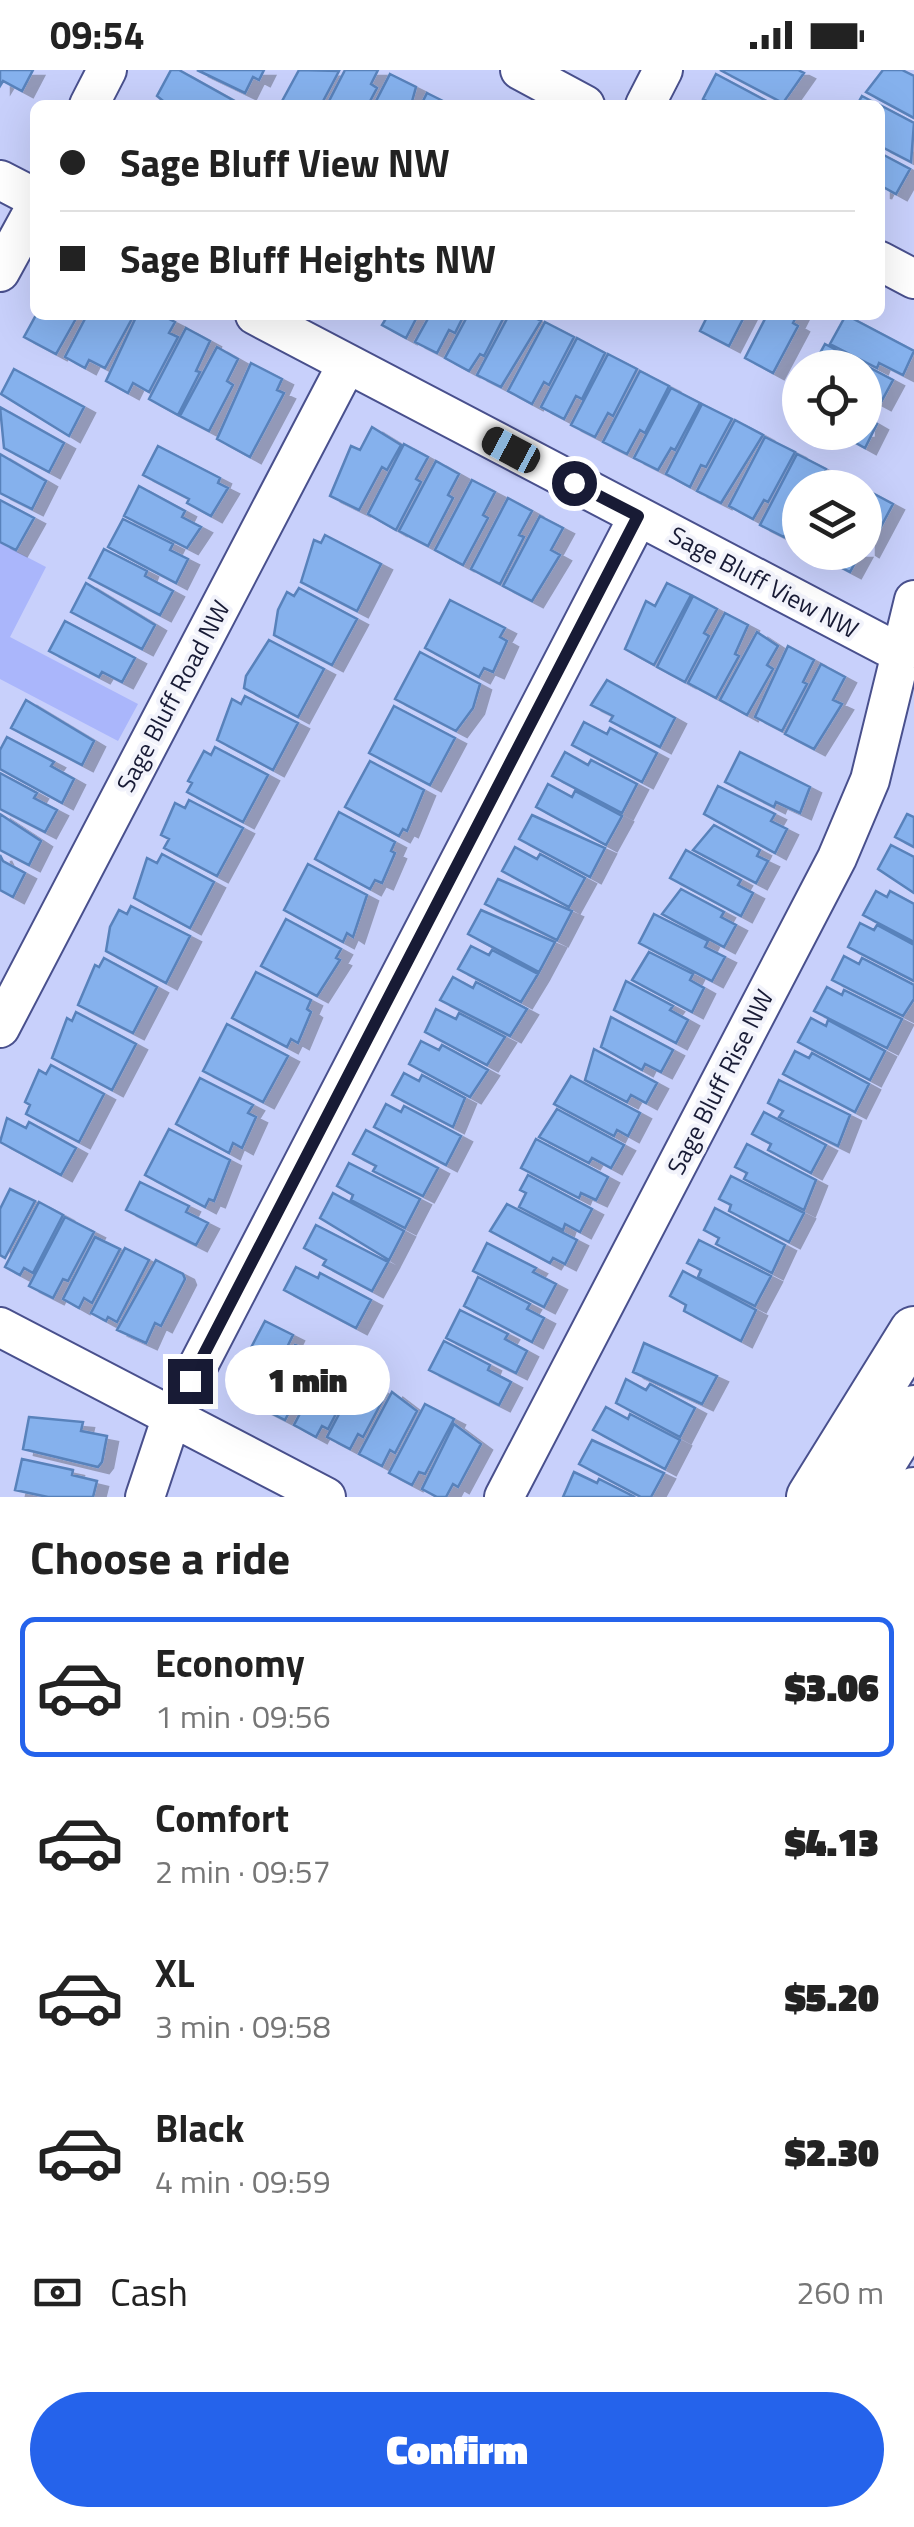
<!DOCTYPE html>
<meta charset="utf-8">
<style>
:root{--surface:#fff;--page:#f6f6f6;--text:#222;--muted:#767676;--line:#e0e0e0;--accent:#2563eb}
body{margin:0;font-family:"Titillium Web",sans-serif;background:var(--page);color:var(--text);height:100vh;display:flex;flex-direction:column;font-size:38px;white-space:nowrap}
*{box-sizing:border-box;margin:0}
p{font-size:32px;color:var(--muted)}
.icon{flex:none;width:55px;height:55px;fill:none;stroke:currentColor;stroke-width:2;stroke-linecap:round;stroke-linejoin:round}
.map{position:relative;height:1427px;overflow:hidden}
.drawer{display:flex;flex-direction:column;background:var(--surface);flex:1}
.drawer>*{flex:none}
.guide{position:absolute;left:30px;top:30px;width:855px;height:220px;border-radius:15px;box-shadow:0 10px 40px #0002;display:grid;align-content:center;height:220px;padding:0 30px;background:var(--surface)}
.fabs{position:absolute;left:782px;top:280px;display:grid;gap:20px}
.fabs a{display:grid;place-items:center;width:100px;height:100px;border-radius:50%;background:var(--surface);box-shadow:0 10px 40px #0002;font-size:50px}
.end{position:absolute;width:45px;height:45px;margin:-22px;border:12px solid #181b35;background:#fff;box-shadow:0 0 0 5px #fff}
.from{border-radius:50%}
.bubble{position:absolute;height:70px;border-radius:35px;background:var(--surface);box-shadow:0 10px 40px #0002;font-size:32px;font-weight:800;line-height:70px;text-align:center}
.car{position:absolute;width:30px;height:60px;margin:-30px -15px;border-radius:12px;box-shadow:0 0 8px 2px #0007;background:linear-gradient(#222 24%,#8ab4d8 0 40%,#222 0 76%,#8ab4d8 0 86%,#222 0)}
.guide b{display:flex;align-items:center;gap:35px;height:95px;font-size:38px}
.guide b+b{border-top:2px solid var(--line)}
.guide i{width:25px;height:25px;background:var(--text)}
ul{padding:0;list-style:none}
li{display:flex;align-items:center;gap:30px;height:140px;margin:0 20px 15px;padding:0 10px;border:5px solid transparent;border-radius:15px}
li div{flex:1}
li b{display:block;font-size:38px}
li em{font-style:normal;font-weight:800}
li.selected{border-color:var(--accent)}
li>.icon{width:90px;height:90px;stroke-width:1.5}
h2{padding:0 30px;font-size:45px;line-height:120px}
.pay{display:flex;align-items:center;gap:25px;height:110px;padding:0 30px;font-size:38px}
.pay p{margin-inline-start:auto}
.cta{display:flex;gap:20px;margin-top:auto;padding:20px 30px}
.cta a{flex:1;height:115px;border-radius:60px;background:var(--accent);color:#fff;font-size:40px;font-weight:800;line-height:115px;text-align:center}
.status{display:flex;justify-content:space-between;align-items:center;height:70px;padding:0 50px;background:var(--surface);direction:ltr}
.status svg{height:28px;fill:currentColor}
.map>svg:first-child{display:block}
.green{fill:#aab6fb}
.building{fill:#85b1ed;stroke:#5882bb;stroke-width:2.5;filter:url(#shadow)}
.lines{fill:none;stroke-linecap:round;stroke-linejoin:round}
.minor-casing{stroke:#49508d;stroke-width:42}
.major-casing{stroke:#49508d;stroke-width:52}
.minor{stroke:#fff;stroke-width:38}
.major{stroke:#fff;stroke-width:48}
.route{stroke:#181b35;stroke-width:12}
.labels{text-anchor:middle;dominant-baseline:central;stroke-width:8;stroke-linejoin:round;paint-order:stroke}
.street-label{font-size:25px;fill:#181b35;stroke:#f2f3fb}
</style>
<div class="status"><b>09:54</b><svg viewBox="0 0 49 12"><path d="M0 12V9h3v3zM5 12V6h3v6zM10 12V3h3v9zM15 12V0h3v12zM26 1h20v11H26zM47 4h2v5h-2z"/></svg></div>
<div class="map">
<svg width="914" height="1427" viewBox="0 0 914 1427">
<defs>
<filter id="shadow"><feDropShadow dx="11" dy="6" stdDeviation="0" flood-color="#0004"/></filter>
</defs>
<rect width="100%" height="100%" fill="#c8d0fb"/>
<path class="green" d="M0 473 46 497 10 567 138 634 118 671 0 609Z"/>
<path class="building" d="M0 0H33L22 21 3 11 0 16Z
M171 0H179L238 33 168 35 157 26Z
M197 0H264L259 10 253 7 245 23Z
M299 0 339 1 321 35 281 33Z
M345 0H378L371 14 377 18 368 35H327Z
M720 0H798L804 3 783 33Z
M883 0H902L914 6V48L866 22Z
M390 4 416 17 411 35H374Z
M716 4 774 35H714L703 29Z
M427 23 451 35H421Z
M862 26 879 35H857Z
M880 35 914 53 911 92 880 76Z
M880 83 910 99 896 124 883 117 880 123Z
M36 245H78L56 284 24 267Z
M87 245H134L105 298 89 290 85 298 65 287Z
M137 245H161L175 252 169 263 178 267 149 322 133 313 128 323 106 311Z
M388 245H418L406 268 382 255Z
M430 245H464L455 263 449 260 437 283 415 272Z
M468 245H505L484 286 480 284 469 301 445 288Z
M509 245H529L541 251 501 317 477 305Z
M708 245H745L729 276 700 261Z
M767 245H797L793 253 798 256 773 303 745 288Z
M846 245 914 281 903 305 879 293 877 298 830 274Z
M545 252 574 267 549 315 544 312 532 334 508 321Z
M186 258 210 271 196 301 200 302 178 345 149 329Z
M577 268 605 283 582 329 576 326 564 349 541 337Z
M825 274 893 310 880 334 865 326V298H812Z
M217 277 238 289 227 311 233 315 209 361 180 346Z
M608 284 637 299 613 346 608 343 595 367 571 355Z
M251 293 282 309 277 320 284 323 250 387 217 369Z
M14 299 84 337 69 366 1 324Z
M640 301 669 316 645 363 640 360 627 384 603 372Z
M671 318 700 333 675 380 671 378 658 400 634 388Z
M702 334 732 349 706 397 701 395 690 417 666 404Z
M0 337 64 373 49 402 4 378Z
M865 347 877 354 865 378 836 362H865Z
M735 350 763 365 721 433 697 421Z
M372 357 401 375 387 400 382 397 359 440 330 426 351 376 360 380Z
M765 367 795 382 768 432 764 430 753 449 729 436Z
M404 374 428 387 416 409 421 412 396 460 368 444Z
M158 376 220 408 218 413 228 418 211 446 187 433 189 429 143 405Z
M0 384 46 411 32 439 0 423Z
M797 384 826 399 816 418H800V448L795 446 784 467 760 455Z
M436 391 459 404 448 425 453 428 428 476 399 461Z
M828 403 854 418H820Z
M472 410 495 422 483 445 488 448 463 495 435 480Z
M139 416 185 441 182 447 201 457 187 478 124 446Z
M865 419 893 434 868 481 865 479Z
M508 428 532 441 519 465 524 467 500 514 471 499Z
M0 430 34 448 16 480 0 472Z
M540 446 563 458 551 480 560 485 532 531 503 516Z
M123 449 173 474 170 480 188 489 176 513 108 477Z
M325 465 381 494 357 541 301 512 314 470 321 473Z
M104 479 147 501 145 506 173 521 160 545 89 508Z
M831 482H861L850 502 827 490Z
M86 513 155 555 142 579 71 542Z
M667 513 691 525 654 595 625 579 646 531 655 536Z
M299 518 357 549 332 595 274 565 278 540 287 522 294 526Z
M693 526 717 539 704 563 709 566 685 612 657 597Z
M450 530 505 558 500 567 507 571 493 602 484 598 479 607 425 578Z
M725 543 748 555 735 584 739 586 716 628 688 613Z
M65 551 135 588 122 612 102 602 99 607 49 581Z
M757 562 778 576 767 595 773 599 747 645 720 630Z
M269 570 324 599 298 647 244 618 246 606Z
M788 576 814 590 803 612 807 614 782 661 755 647Z
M420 582 480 614 473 638 456 661 395 629Z
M821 594 845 607 833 630 842 634 814 679 785 664Z
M607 610 675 648 660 677 610 651 613 646 591 635Z
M245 626 298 653 273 700 217 670 232 629 241 634Z
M26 630 94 671 82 695 11 658Z
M394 636 455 668 430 715 369 683Z
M584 652 607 664 610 658 657 683 642 712 572 675Z
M7 667 54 692 51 696 74 709 62 733 0 699V680Z
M215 677 268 705 243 752 187 722 192 713 188 711 204 681 211 685Z
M565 682 588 695 591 690 637 714 622 743 552 706Z
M740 682 810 717 800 743 776 732 774 737 725 712Z
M370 691 424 720 407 761 403 759 399 766 345 737Z
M0 703 37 723 34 728 57 740 45 762 0 739Z
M548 714 572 727 575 721 622 746 606 775 536 737Z
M718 716 775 744 771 751 787 759 775 783 704 744Z
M189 730 243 758 217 806 164 778 169 769 161 765 175 733 185 738Z
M339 742 395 772 391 781 395 783 382 813 375 810 370 819 315 789Z
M0 744 41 771 29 795 0 780Z
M907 744 914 747V777L895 767Z
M532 745 605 778 590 807 519 769Z
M714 755 760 780 757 786 768 791 756 813 693 780Z
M891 775 914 787V823L878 799Z
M515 777 537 789 540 784 585 808 569 837 502 801Z
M686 780 741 810 738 815 753 823 741 846 670 808Z
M162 784 214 812 190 858 134 828 147 788 157 793Z
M0 785 3 791 25 803 13 827 0 820Z
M308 794 367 825 353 867 347 863 343 872 284 840Z
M498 809 572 841 557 870 485 834Z
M681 819 724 842 721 847 736 855 724 877 662 844Z
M876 821 887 827 890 821 914 834V872L863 845Z
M131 836 190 866 166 913 106 881 110 857 119 840 127 844Z
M481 840 555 872 539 902 468 864Z
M654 844 708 871 705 877 725 887 712 911 639 873Z
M286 849 341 879 336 888 340 890 317 926 261 896Z
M860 853 874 860 877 855 914 875V911L848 877Z
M471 876 489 885 492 880 538 904 521 932 458 899Z
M649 882 693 904 690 910 704 918 692 942 632 910Z
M844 886 859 894 862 888 914 915V929L903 946 832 910Z
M104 888 157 917 133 963 78 935 95 895 99 897Z
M256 902 311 930 307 939 311 942 298 973 291 969 287 977 232 948Z
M453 907 473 918 476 912 527 939 510 966 440 930Z
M626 911 673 936 670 940 688 950 676 973 614 940Z
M827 917 842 925 844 920 902 949 887 978 814 941Z
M436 939 456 949 459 943 505 967 487 995 425 962Z
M76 942 136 974 112 1020 52 988 67 948 72 951Z
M611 947 673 980 661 1002 645 994 642 1000 601 977Z
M811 948 826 956 828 950 885 981 870 1010 798 972Z
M227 954 288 986 263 1032 203 1001Z
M421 971 439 980 442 975 488 1000 470 1027 409 994Z
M594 979 657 1013 646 1033 631 1025 627 1032 585 1010Z
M795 981 809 988 812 983 869 1014 855 1042 783 1004Z
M51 995 104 1024 79 1072 26 1044 30 1035 25 1032 39 1000 46 1004Z
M404 1003 419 1011 422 1005 465 1028 453 1057 392 1025Z
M571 1006 640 1043 628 1066 617 1060 614 1066 554 1034Z
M200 1008 253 1035 248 1043 256 1047 242 1078 233 1073 229 1083 176 1054Z
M779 1010 850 1045 838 1076 779 1047 783 1041 768 1033Z
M386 1034 401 1042 404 1036 461 1066 446 1095 374 1057Z
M557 1039 624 1075 611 1098 592 1088 589 1093 539 1067Z
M764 1042 826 1075 811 1103 768 1080 771 1074 752 1064Z
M7 1048 26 1058 29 1052 76 1078 61 1105 0 1072Z
M169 1059 230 1090 214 1131 209 1129 205 1137 145 1105Z
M366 1060 438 1098 423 1126 373 1101 376 1096 353 1084Z
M536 1069 608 1107 596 1130 581 1123 579 1128 521 1098Z
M747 1074 816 1110 804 1140 744 1109 747 1103 735 1097Z
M349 1093 420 1129 405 1158 351 1130 353 1125 337 1116Z
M528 1105 592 1139 580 1162 565 1154 563 1160 519 1137 526 1123 520 1120Z
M731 1106 804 1143 789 1172 729 1141 731 1135 719 1129Z
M140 1112 189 1136 186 1142 208 1153 196 1175 126 1140Z
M10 1119 35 1131 5 1188 0 1185V1139Z
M333 1123 404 1161 389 1190 320 1148Z
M39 1132 63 1145 33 1203 24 1198 20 1205 5 1197Z
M507 1134 577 1170 565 1194 553 1188 550 1193 490 1161Z
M715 1138 785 1175 772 1203 716 1174 719 1168 704 1160Z
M65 1147 94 1162 68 1211 63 1209 53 1228 29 1216Z
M316 1155 388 1192 372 1221 323 1195 326 1190 304 1178Z
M95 1167 120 1179 92 1233 84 1228 79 1238 63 1229Z
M699 1170 771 1206 755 1236 698 1207 701 1200 687 1193Z
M487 1173 536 1198 533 1202 556 1214 544 1237 473 1201Z
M125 1178 149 1190 117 1252 108 1247 106 1251 91 1243Z
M156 1190 183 1204 185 1209 161 1256 155 1253 146 1273 117 1260Z
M296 1197 318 1208 320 1203 371 1230 356 1258 284 1220Z
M683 1201 756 1240 741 1271 684 1241 686 1235 670 1226Z
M478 1207 530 1234 527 1239 544 1248 532 1272 464 1236Z
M460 1240 508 1264 505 1269 527 1281 516 1303 446 1268Z
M265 1251 293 1265 258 1337 233 1324 241 1309 236 1306Z
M444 1271 490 1295 488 1300 511 1312 499 1335 429 1300Z
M644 1273 717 1306 702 1334 633 1302Z
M295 1275 324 1287 300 1334 295 1331 285 1350 261 1338Z
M331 1284 359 1299 328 1359 322 1356 316 1367 294 1355Z
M359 1306 386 1324 363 1367 358 1364 350 1379 327 1367Z
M626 1309 646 1320 650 1314 695 1338 680 1367 616 1333Z
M392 1322 417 1341 395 1383 390 1380 382 1396 359 1384Z
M425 1334 454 1349 425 1404 419 1402 412 1415 389 1403Z
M606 1337 628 1349 630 1344 680 1370 665 1399 593 1360Z
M29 1347 83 1352 81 1361 107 1366 102 1392 98 1397 23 1379Z
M454 1354 481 1374 458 1417 453 1414 446 1427H437L422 1419Z
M592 1370 664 1403 651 1427H641L579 1394Z
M22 1389 73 1400 72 1405 97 1411 93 1427H48L15 1420Z
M574 1402 597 1413 599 1409 635 1427H563Z"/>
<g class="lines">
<defs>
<path id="minor" d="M520 0 585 35
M89 35 107 0
M645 35 663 0
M0 110 35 128
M880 191 914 209
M0 202 35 138
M255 245 901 584
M0 958 347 294
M0 1257 326 1427
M145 1427 172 1346 638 447
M504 1427 837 788 870 710 914 530"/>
<path id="major" d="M811 1427 914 1261
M860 1427 914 1340
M907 1427 914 1422"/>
</defs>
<use href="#minor" class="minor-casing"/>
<use href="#major" class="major-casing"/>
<use href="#minor" class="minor"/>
<use href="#major" class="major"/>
</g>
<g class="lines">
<path class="route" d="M190 1311 638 446 574 413"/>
</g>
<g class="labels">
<g class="street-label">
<text transform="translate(764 512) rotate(28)">Sage Bluff View NW</text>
<text transform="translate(173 626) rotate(-62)">Sage Bluff Road NW</text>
<text transform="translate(720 1012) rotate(-63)">Sage Bluff Rise NW</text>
</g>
</g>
</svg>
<div class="fabs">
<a><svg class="icon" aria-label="locate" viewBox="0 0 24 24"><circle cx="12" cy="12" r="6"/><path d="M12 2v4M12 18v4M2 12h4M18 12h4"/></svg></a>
<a><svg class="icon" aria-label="layers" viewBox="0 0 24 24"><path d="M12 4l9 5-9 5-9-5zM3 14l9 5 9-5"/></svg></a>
</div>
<i class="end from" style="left:574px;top:413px"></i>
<i class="end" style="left:190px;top:1311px"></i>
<div class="bubble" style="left:225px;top:1275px;width:165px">1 min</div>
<i class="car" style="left:511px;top:380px;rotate:298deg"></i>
<div class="guide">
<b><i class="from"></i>Sage Bluff View NW</b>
<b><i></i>Sage Bluff Heights NW</b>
</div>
</div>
<section class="drawer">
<h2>Choose a ride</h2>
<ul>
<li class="selected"><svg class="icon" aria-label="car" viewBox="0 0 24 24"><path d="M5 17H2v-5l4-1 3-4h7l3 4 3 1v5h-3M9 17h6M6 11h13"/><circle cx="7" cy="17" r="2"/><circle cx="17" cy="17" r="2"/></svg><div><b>Economy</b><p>1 min · 09:56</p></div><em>$3.06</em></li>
<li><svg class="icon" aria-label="car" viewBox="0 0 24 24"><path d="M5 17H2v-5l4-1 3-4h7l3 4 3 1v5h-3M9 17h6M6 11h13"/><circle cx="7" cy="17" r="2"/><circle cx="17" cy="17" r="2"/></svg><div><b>Comfort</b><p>2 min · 09:57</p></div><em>$4.13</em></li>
<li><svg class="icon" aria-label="car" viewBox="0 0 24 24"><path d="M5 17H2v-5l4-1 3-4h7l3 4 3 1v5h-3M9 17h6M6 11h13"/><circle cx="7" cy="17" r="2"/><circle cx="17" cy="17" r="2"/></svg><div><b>XL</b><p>3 min · 09:58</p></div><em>$5.20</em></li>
<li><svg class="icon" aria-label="car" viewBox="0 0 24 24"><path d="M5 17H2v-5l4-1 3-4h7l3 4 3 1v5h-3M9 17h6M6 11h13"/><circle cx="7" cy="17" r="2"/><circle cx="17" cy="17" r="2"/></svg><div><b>Black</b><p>4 min · 09:59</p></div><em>$2.30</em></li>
</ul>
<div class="pay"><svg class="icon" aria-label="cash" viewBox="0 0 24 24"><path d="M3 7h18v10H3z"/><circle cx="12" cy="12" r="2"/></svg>Cash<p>260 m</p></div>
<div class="cta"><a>Confirm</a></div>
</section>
